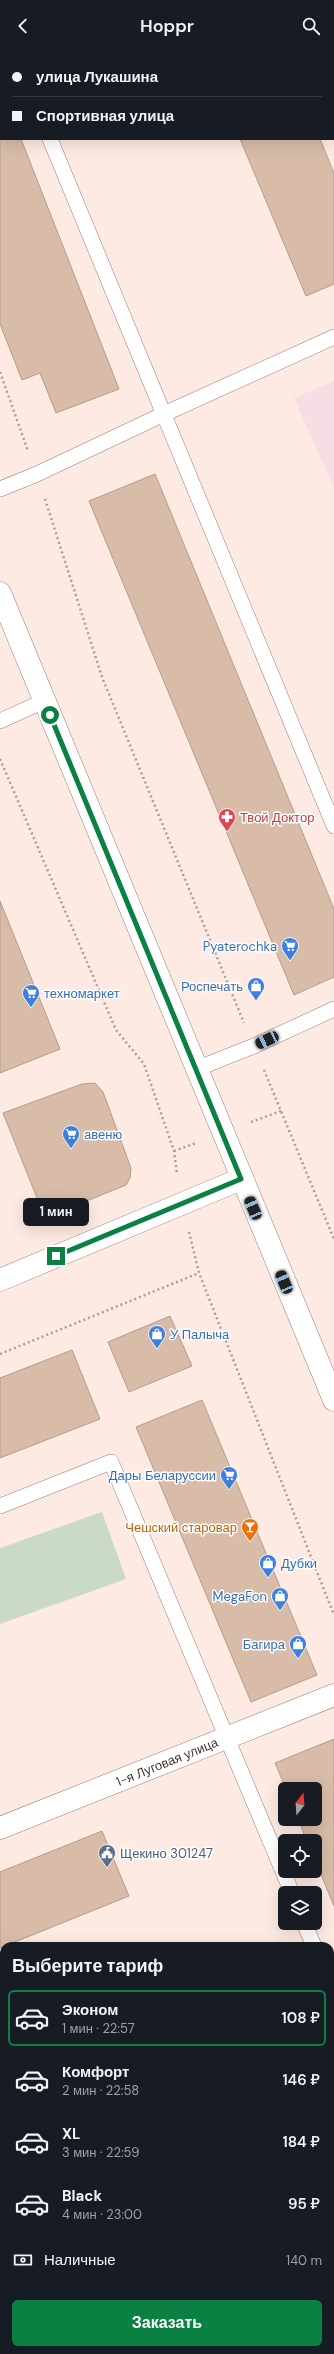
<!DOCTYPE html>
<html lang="ru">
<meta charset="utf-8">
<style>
:root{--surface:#171b24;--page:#20242c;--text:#f1f3f6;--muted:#9ea1a6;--line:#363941;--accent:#0b8043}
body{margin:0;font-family:"DM Sans",sans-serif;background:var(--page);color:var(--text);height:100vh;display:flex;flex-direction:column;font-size:15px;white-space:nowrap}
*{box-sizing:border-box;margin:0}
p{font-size:13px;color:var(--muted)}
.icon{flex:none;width:22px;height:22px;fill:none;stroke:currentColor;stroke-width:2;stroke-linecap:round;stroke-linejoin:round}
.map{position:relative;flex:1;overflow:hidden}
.panel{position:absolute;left:0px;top:1890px;width:334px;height:412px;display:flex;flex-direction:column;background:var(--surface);border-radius:12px 12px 0 0;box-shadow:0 4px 16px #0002}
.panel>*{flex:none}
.top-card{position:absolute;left:0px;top:0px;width:334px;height:88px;box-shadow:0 4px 16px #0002;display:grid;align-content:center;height:88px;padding:0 12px;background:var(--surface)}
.needle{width:26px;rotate:17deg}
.fabs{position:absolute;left:278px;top:1730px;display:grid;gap:8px}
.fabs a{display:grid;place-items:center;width:44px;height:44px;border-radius:6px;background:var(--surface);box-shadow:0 4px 16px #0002;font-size:20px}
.end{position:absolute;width:18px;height:18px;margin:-9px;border:5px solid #0b8043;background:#fff;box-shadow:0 0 0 2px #fff}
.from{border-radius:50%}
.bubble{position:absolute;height:28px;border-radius:6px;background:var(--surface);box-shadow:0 4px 16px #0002;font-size:13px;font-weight:600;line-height:28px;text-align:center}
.car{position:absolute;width:12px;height:24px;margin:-12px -6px;border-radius:5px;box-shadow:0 0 3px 1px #0007;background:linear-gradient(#222 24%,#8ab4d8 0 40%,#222 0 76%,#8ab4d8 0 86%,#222 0)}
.top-card b{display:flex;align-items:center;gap:14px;height:38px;font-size:15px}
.top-card b+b{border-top:1px solid var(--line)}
.top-card i{width:10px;height:10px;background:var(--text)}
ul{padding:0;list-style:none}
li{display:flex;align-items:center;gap:12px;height:56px;margin:0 8px 6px;padding:0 4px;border:2px solid transparent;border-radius:6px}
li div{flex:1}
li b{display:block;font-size:15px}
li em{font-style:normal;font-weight:600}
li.selected{border-color:var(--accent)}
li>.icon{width:36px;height:36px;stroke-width:1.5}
h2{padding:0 12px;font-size:18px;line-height:48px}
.pay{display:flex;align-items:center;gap:10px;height:44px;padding:0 12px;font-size:15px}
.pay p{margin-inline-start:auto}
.button{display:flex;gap:8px;margin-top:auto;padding:8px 12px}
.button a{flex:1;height:46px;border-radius:6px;background:var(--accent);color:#fff;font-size:16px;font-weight:600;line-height:46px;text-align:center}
header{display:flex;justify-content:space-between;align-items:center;height:52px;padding:0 12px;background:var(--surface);font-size:18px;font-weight:600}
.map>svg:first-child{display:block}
.education{fill:#f7dde4}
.green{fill:#cadac5}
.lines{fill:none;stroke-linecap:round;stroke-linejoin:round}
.stream{stroke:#a8b9d4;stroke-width:10}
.building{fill:#d8bca7;stroke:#b59c89}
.service-casing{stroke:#9b7e72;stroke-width:16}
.minor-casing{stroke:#9b7e72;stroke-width:23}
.secondary-casing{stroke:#9b7e72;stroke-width:23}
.path{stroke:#ad9c96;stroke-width:2.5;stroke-dasharray:2 3;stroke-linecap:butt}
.service{stroke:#fff;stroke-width:15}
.minor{stroke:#fff;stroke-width:22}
.secondary{stroke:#fff;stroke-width:22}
.route{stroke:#0b8043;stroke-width:5}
.labels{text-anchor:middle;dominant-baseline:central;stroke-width:3;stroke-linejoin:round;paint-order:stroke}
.health-label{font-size:13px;fill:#be3a42;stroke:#fff;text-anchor:start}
.shop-label{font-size:13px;fill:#366cbe;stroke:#fff;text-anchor:end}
.food-label{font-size:13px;fill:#c56008;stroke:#fff;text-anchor:end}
.street-label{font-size:13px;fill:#443732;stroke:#fff}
.service-label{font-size:13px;fill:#4e5e75;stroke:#fff;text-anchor:start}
</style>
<header><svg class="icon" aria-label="back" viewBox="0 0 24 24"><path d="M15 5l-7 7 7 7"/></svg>Hoppr<svg class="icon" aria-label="search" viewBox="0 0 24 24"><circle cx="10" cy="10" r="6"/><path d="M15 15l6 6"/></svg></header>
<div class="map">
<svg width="334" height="2302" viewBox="0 0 334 2302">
<rect width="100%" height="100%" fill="#fdeae2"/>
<path class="education" d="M334 329V436L294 346Z"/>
<path class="green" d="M102 1460 126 1527 0 1572V1496Z"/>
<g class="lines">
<path class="stream" d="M330 2156 334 2155"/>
</g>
<path class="building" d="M204 0H284V1H205Z
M0 34 1 87H21L119 337 56 361 40 321 22 328 0 272Z
M240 87H320L334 121V232L306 244Z
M155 422 334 857V925L294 943 89 449Z
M0 849 60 997 0 1021Z
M95 1031 103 1040 131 1116 130 1126 126 1133 45 1166 3 1061 82 1032Z
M170 1264 192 1314 129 1340 108 1290Z
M72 1298 100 1367 0 1406V1326Z
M202 1348 317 1623 251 1650 136 1375Z
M334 1687V1854L315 1808V1789H307L298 1767H315V1737H286L275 1711Z
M102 1779 129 1844 0 1896V1820Z
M57 2298H99L101 2302H58Z
M112 2298H148L138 2302H114Z"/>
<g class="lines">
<defs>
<path id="service" d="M14 0V1
M316 0 317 1
M333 39 334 42
M50 87 334 774
M0 437 37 422 164 362 334 285
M0 669 44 649
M196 1017 254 994 334 957
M0 1454 111 1410 292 1841
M304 1871 314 1894
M330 1932 334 1941"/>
<path id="minor" d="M0 1228 241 1127
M0 1776 334 1643
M330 2264 334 2263
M228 2302 238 2298"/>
<path id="secondary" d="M0 541 334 1348"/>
</defs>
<use href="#service" class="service-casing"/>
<use href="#minor" class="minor-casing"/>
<use href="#secondary" class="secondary-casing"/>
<path class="path" d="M0 320 28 399
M45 447 102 625 244 971
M0 707 116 978 144 1012 174 1099 177 1122
M264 1018 334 1187
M251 1070 281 1059
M174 1099 196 1091
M189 1180 199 1221 334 1563
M0 1302 199 1221"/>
<use href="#service" class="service"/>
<use href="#minor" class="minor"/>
<use href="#secondary" class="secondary"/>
</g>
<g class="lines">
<path class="route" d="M50 663 241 1127 56 1204"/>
</g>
<defs>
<symbol id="pharmacy-pin" viewBox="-11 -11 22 30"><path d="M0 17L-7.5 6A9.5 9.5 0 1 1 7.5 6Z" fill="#e0444e" stroke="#fff"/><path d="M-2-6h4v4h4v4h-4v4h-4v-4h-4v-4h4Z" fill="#fff"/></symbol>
<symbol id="supermarket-pin" viewBox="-11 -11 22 30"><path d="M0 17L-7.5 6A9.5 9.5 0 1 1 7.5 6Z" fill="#3f7fe0" stroke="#fff"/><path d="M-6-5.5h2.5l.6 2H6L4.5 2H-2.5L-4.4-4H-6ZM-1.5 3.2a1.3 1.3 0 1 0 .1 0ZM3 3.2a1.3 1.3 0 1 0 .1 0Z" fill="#fff"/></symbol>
<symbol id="shop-pin" viewBox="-11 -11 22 30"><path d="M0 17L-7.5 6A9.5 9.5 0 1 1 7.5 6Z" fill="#3f7fe0" stroke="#fff"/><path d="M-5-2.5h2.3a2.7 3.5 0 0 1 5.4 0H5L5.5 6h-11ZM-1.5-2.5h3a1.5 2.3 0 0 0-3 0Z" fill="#fff"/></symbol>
<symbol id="bar-pin" viewBox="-11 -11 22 30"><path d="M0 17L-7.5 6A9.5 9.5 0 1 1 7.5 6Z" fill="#e8710a" stroke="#fff"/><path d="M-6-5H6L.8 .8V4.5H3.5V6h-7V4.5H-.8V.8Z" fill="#fff"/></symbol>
<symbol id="civic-pin" viewBox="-11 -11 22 30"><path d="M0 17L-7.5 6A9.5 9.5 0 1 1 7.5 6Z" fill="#5c6f8a" stroke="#fff"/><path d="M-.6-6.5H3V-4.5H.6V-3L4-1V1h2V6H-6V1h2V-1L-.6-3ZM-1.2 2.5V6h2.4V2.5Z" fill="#fff"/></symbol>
</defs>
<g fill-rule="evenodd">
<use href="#pharmacy-pin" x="217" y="755" width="20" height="27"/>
<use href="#supermarket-pin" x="280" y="884" width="20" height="27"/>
<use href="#shop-pin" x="246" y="924" width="20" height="27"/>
<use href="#supermarket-pin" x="21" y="931" width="20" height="27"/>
<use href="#supermarket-pin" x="61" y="1072" width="20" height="27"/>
<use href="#shop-pin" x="147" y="1272" width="20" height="27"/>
<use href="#supermarket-pin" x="219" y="1413" width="20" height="27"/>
<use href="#bar-pin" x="240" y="1465" width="20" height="27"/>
<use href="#shop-pin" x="258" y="1501" width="20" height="27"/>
<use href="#shop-pin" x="270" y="1534" width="20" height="27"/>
<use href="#shop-pin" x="288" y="1582" width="20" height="27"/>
<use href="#civic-pin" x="97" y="1791" width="20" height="27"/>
</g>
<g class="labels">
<g class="health-label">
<text x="240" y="765">Твой Доктор</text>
</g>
<g class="shop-label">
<text x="277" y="894">Pyaterochka</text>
<text x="243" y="934">Роспечать</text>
<text x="44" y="941" text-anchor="start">техномаркет</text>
<text x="84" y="1082" text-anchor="start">авеню</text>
<text x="170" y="1282" text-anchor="start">У Палыча</text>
<text x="216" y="1423">Дары Беларуссии</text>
<text x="281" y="1511" text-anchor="start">Дубки</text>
<text x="267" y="1544">MegaFon</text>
<text x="285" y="1592">Багира</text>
</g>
<g class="food-label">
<text x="237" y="1475">Чешский старовар</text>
</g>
<g class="street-label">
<text transform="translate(167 1710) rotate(-22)">1-я Луговая улица</text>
</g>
<g class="service-label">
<text x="120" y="1801">Щекино 301247</text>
</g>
</g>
</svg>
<div class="fabs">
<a><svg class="needle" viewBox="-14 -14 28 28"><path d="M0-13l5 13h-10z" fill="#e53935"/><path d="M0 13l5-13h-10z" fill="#9ea1a6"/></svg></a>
<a><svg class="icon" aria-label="locate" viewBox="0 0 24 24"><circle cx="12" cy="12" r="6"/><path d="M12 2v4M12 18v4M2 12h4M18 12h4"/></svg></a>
<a><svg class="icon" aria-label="layers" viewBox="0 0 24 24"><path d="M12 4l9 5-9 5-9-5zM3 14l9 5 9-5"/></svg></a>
</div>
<i class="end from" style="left:50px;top:663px"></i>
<i class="end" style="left:56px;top:1204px"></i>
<div class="bubble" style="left:23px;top:1146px;width:66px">1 мин</div>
<i class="car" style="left:267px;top:988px;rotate:245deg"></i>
<i class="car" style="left:253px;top:1156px;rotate:337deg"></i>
<i class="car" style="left:284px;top:1230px;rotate:337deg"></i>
<div class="top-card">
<b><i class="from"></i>улица Лукашина</b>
<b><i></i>Спортивная улица</b>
</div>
<section class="panel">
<h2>Выберите тариф</h2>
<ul>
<li class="selected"><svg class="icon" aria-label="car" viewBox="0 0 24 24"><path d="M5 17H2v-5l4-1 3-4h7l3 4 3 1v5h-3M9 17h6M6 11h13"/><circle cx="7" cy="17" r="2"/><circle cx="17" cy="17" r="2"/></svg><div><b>Эконом</b><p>1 мин · 22:57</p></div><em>108 ₽</em></li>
<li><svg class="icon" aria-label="car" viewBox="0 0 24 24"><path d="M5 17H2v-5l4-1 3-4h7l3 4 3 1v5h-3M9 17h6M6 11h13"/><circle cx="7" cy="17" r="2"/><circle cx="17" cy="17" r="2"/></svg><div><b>Комфорт</b><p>2 мин · 22:58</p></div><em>146 ₽</em></li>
<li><svg class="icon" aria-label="car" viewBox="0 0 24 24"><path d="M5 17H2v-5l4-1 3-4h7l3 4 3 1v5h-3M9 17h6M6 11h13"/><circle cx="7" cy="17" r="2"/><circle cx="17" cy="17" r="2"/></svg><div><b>XL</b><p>3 мин · 22:59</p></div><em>184 ₽</em></li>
<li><svg class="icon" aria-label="car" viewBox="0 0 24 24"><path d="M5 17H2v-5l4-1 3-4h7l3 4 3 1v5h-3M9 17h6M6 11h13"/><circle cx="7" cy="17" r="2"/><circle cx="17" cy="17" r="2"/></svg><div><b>Black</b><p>4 мин · 23:00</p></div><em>95 ₽</em></li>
</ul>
<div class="pay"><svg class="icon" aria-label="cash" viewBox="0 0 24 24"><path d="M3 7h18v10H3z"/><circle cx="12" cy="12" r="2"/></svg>Наличные<p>140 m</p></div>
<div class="button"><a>Заказать</a></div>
</section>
</div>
